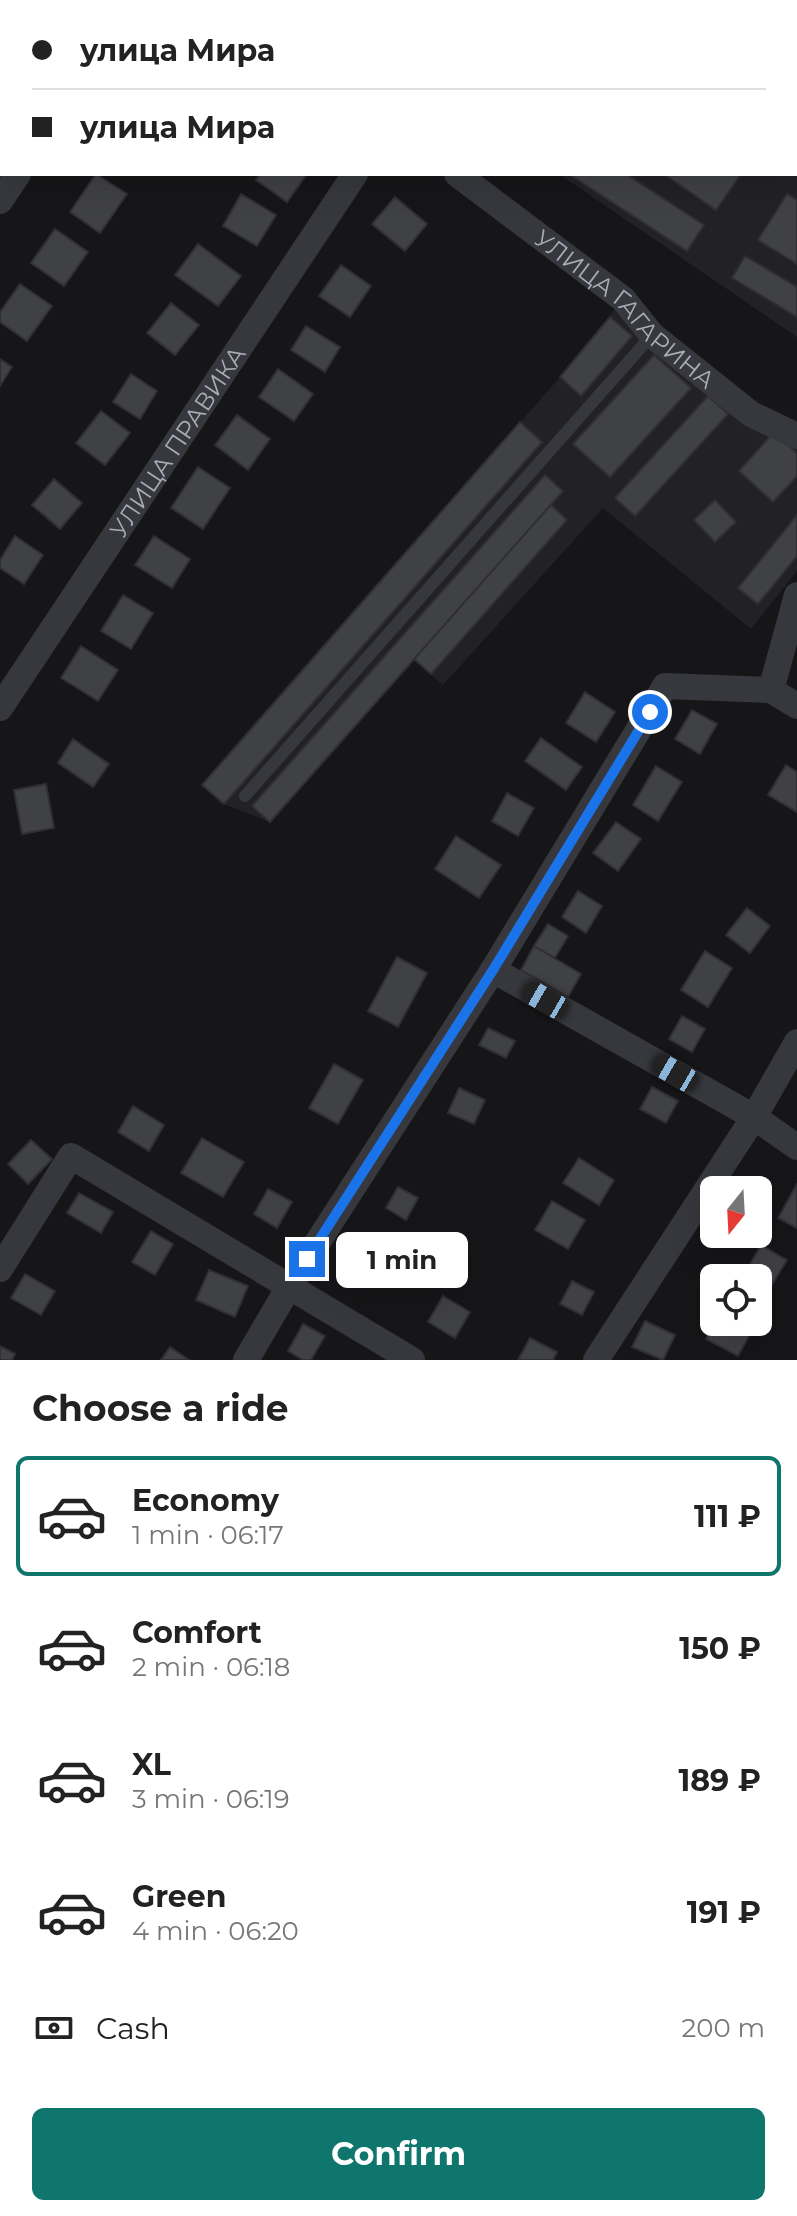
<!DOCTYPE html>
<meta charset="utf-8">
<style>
:root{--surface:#fff;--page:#f2f2f2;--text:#222;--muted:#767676;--line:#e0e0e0;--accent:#0f766e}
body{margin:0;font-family:Montserrat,sans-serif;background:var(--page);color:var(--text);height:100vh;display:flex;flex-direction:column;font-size:30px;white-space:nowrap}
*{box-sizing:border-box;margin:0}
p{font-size:26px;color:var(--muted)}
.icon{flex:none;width:44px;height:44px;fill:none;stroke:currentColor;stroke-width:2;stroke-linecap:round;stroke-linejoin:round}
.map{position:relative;height:1360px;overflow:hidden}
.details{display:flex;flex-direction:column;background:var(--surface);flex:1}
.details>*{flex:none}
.top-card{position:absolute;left:0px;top:0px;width:798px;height:176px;box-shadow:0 8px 32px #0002;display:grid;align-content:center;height:176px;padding:0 32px;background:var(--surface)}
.needle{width:52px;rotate:198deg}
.fabs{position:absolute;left:700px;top:1176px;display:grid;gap:16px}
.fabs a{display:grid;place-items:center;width:72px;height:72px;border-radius:12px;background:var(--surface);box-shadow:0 8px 32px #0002;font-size:40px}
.end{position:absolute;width:36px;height:36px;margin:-18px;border:10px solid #1a73e8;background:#fff;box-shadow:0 0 0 4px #fff}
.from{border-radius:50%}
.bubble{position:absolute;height:56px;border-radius:12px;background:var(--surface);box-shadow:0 8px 32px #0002;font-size:26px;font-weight:700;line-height:56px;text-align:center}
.car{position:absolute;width:24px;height:48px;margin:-24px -12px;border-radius:10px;box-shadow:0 0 6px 2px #0007;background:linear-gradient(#222 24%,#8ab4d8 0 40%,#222 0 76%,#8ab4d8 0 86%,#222 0)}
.top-card b{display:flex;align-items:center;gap:28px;height:76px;font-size:30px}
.top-card b+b{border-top:2px solid var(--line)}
.top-card i{width:20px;height:20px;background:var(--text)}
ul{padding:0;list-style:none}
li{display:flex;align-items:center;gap:24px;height:120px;margin:0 16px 12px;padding:0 16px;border:4px solid transparent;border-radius:12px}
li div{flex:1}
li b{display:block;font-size:30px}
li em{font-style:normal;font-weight:700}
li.selected{border-color:var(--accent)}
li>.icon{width:72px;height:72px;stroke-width:1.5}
h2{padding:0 32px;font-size:36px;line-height:96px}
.pay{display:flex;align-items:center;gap:20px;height:88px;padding:0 32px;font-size:30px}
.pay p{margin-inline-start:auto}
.action{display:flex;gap:16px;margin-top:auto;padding:16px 32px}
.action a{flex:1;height:92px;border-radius:12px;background:var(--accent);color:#fff;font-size:32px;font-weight:700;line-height:92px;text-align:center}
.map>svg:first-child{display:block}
.built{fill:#222225}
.building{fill:#404145;stroke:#303034;stroke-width:2}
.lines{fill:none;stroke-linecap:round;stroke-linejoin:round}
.lane{stroke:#37383d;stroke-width:12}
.street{stroke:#37383d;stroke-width:26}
.route{stroke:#1a73e8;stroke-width:10}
.labels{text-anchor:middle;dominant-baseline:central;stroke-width:7;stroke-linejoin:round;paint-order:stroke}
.street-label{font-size:24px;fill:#a8adb8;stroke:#111113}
</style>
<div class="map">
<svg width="797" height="1360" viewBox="0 0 797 1360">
<rect width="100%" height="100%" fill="#161618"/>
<path class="built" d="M797 155V337L559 174H796Z
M623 299 797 436V571L751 629 603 508 443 685 414 660 270 822 224 804 202 785 560 377Z"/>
<path class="building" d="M96 174 127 194 100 233 70 212Z
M260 174H307L287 202 256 180Z
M569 174H626L704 225 687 251Z
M664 174H741L716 210Z
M241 194 276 215 257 246 223 226Z
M787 194 797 200V264L758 240Z
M395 197 427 224 405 251 372 224Z
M55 229 88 252 64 286 31 263Z
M198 244 241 276 218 306 175 275Z
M745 256 797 287V317L732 278Z
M341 265 371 286 350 317 319 296Z
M20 284 52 306 27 341 0 322V312Z
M171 303 199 325 175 355 147 333Z
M610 317 632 336 581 396 560 377Z
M306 326 340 347 325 372 291 350Z
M654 355 691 388 610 477 573 444Z
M0 359 12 367 0 386Z
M278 369 313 394 294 421 259 397Z
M131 374 157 391 140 419 113 402Z
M708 396 728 414 635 516 615 498Z
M101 411 130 433 105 465 76 443Z
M237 415 270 439 248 470 215 445Z
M520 422 542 442 224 804 202 785Z
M774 432 797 453V476L773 502 739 471Z
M198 467 230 488 203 529 171 508Z
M545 475 563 491 270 822 252 806Z
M54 479 82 503 60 529 32 505Z
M715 500 736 522 715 542 694 520Z
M551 505 567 520 431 674 414 659Z
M797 515V556L758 604 738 588Z
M15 536 43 555 24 584 0 568V560Z
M154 536 190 559 172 588 135 565Z
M123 595 153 613 131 649 101 631Z
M81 646 118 670 98 701 61 678Z
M585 692 615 712 596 742 566 723Z
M692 710 717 724 700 754 675 739Z
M541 738 582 767 566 790 525 761Z
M73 739 109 764 93 787 58 763Z
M786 765 797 772V812L768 795Z
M656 766 682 782 658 821 633 805Z
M46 784 54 828 22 834 14 790Z
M507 793 534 808 518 836 492 821Z
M616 822 641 839 618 871 593 853Z
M456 836 501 865 479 898 435 869Z
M578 891 602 906 586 933 562 917Z
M747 908 770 926 750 953 726 935Z
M548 924 568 936 555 958 534 946Z
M534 946 581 974 568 997 521 970Z
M705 951 732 968 708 1007 681 990Z
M397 957 427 973 398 1027 368 1011Z
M682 1016 705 1029 692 1052 669 1039Z
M488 1028 515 1041 506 1058 479 1045Z
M334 1064 363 1080 338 1124 309 1108Z
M652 1087 678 1101 666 1123 640 1109Z
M459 1088 485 1100 474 1124 448 1113Z
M133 1106 164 1125 149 1151 118 1132Z
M202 1138 244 1162 223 1197 181 1173Z
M31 1140 52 1159 28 1184 8 1164Z
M579 1158 614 1180 599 1205 563 1183Z
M797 1184V1228L778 1218Z
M398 1187 418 1198 406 1220 386 1208Z
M268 1189 292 1202 277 1228 254 1214Z
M79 1193 113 1212 101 1233 67 1213Z
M552 1201 585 1220 568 1249 535 1230Z
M151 1231 173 1244 155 1275 132 1262Z
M761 1245 787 1260 761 1303 758 1301V1278H742Z
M361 1247 389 1260 377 1286 349 1272Z
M209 1270 248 1286 235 1317 196 1300Z
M25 1274 55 1291 41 1315 11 1298Z
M572 1281 594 1292 582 1315 560 1304Z
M443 1296 470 1312 455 1338 428 1322Z
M645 1321 675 1335 663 1360 632 1347Z
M715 1322 756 1323 738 1356 706 1339Z
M303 1324 325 1336 311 1360H303L288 1351Z
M530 1338 557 1352 553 1360H518Z
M0 1346 15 1354 12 1360H0Z
M170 1347 189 1360H161Z"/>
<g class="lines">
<path class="lane" d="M245 796 652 335"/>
<g class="street">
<path d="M151 0 154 2"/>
<path d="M129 2 131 0"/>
<path d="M579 2 580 0"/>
<path id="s1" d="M457 174 623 299 652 335 751 414 797 436"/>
<path d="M0 201 18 174"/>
<path d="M771 690 797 706"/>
<path id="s2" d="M0 708 355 174"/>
<path d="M493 970 754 1117 797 1147"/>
<path d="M0 1269 71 1156 412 1360"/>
<path d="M246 1360 290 1285 493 970 665 686 771 690 797 595"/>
<path d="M596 1360 754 1117 797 1042"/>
</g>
</g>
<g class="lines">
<path class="route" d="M307 1259 493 970 650 712"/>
</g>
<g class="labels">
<g class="street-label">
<text stroke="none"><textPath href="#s1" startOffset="216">УЛИЦА ГАГАРИНА</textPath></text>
<text stroke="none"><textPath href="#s2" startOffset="320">УЛИЦА ПРАВИКА</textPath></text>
</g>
</g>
</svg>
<div class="fabs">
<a><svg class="needle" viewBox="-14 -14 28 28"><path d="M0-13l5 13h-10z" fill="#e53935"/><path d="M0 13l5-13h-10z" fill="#767676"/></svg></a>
<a><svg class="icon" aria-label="locate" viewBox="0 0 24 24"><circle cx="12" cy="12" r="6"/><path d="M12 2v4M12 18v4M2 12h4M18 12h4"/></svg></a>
</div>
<i class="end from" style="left:650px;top:712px"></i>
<i class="end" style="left:307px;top:1259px"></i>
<div class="bubble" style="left:336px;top:1232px;width:132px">1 min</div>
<i class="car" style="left:545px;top:1000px;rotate:300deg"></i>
<i class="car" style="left:675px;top:1073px;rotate:300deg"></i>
<div class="top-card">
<b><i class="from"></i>улица Мира</b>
<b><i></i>улица Мира</b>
</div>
</div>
<section class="details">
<h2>Choose a ride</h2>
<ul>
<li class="selected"><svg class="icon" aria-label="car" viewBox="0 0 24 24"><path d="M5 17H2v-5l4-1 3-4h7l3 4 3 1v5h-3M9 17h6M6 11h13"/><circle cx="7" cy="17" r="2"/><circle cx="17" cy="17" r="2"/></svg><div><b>Economy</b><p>1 min · 06:17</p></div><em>111 ₽</em></li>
<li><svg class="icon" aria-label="car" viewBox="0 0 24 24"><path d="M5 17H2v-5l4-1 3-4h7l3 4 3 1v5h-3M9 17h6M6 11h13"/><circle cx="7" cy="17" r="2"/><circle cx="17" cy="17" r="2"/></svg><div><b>Comfort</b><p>2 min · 06:18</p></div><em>150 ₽</em></li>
<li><svg class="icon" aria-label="car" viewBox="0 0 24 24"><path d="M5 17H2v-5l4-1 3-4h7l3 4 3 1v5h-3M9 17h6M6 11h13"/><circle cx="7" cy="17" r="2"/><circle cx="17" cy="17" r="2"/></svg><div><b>XL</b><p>3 min · 06:19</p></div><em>189 ₽</em></li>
<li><svg class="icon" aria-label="car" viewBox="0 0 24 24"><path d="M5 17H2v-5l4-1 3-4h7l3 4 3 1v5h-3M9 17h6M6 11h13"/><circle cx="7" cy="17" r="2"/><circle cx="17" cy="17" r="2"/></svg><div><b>Green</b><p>4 min · 06:20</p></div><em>191 ₽</em></li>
</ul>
<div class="pay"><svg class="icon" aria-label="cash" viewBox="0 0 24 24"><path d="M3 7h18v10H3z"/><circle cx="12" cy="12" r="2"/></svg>Cash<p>200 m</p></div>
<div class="action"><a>Confirm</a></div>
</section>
